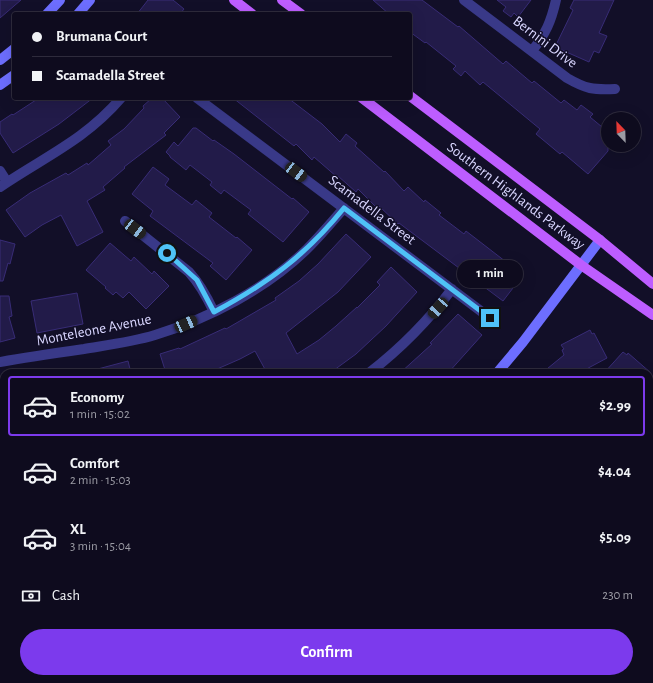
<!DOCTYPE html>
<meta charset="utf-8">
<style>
:root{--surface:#0e0b1e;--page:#171427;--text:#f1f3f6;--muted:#9b9ba4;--line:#2e2b3c;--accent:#7c3aed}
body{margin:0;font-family:"Alegreya Sans",sans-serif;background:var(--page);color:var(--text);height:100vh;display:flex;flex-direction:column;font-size:15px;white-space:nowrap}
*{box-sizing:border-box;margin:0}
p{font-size:13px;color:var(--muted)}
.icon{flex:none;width:22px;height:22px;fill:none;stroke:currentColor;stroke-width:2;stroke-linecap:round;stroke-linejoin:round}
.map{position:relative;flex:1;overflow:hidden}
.side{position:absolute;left:0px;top:369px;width:653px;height:314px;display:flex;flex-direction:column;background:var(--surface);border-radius:12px 12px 0 0;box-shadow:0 4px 16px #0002,0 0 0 1px var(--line)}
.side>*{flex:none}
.banner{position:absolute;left:12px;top:12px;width:400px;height:88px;border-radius:4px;box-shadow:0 4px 16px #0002,0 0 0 1px var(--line);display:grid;align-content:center;height:88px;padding:0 20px;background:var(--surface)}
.needle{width:26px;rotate:337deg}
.controls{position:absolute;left:601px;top:112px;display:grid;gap:8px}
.controls a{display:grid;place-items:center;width:40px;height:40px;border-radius:50%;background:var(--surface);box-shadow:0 4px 16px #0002,0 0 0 1px var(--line);font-size:20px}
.end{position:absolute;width:18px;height:18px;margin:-9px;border:5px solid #4fc3f7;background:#111;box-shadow:0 0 0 2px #111}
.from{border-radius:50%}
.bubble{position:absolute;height:28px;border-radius:14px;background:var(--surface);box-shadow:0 4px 16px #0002,0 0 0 1px var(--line);font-size:13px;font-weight:700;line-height:28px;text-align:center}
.car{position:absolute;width:12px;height:24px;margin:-12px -6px;border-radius:5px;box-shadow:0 0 3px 1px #0007;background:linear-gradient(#222 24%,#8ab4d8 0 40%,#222 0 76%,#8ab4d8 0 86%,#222 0)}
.banner b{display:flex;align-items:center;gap:14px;height:38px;font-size:15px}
.banner b+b{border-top:1px solid var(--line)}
.banner i{width:10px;height:10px;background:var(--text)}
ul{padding:7px 0 0;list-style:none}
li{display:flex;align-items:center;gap:12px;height:60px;margin:0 8px 6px;padding:0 12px;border:2px solid transparent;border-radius:4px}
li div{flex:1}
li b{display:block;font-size:15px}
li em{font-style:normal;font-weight:700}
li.selected{border-color:var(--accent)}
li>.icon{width:36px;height:36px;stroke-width:1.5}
.pay{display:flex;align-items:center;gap:10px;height:44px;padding:0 20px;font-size:15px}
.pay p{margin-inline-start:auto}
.button{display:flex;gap:8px;margin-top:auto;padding:8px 20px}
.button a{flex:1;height:46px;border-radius:24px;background:var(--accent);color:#fff;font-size:16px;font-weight:700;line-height:46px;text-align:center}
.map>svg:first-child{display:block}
.building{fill:#221b49;stroke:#382c76}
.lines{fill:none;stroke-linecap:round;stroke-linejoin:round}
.street{stroke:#393988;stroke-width:10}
.secondary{stroke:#6d6eff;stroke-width:10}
.primary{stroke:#bd5dff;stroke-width:10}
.route{stroke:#4fc3f7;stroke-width:5}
.labels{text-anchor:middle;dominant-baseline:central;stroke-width:3;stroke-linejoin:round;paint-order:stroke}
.street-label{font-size:15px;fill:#d9d6ff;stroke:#120f28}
</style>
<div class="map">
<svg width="653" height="683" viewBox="0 0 653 683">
<rect width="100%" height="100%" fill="#120f28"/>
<path class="building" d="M0 0H21L0 18Z
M148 0H173L184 9 180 14H137Z
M373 0H422L458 27 459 26 503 64 506 61 532 83 534 81 561 103 564 100 577 110 581 105 593 114 590 117 608 132V151L588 174 562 152 560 154 536 134 540 129 483 82 480 85 465 71 461 76 453 69 456 66 426 42 425 43 410 32V14H389Z
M497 0H531L518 17 514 13 511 17 503 11 506 7Z
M574 0H614L599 33 607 36 599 53 594 51 589 62 555 47 573 10 570 8Z
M39 98H93L59 124 13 153 0 133V122L12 114 13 115Z
M152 98H162L180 117 164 133 166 135 124 167 125 168 103 187 105 190 87 201 103 232 77 246 61 215 42 225 25 237 6 210 30 193 66 173 68 175 87 163 88 165 111 145 108 141 124 129 144 108 143 106Z
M233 98H288L322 124 340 142 346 134 357 143 355 146 384 172 385 171 404 191 408 187 424 202 425 200 441 213 439 215 464 234 466 231 523 275 503 301 399 223 398 224 379 206 377 208 358 189 356 192 338 176 337 177 314 157 312 160 296 144 294 146 275 131Z
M193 128H196L213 141 214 140 234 154 292 199 293 198 309 212 283 242 248 214 251 210 224 190 221 194 210 185 212 182 190 165 186 170 170 157V156L166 152 174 142 178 146Z
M153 167 169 179 165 185 192 205 196 200 212 213 209 217 236 238 237 237 252 250 226 280 210 266 213 263 150 216 153 211 132 194Z
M346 234 371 257 338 292 286 333 297 354 319 340 336 326 357 307V308L380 285 377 282 391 267 417 292 386 326 356 354 330 373H267L255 351 240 359 208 373H166L160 354 179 348 180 349 225 328 226 329 276 300 275 298 299 281 318 264Z
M0 240 15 244 10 264 8 263 3 281H0Z
M110 243 131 261 134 257 152 274 154 271 169 286 146 309 129 292 123 298 116 292 113 295 105 288 106 287 86 270Z
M77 293 83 324 37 333 31 301Z
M0 296H9L12 316 9 317 15 338 0 342Z
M458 314 482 335 448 373H400L432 344 430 343Z
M590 330 592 334 594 333 607 358 579 373H542L564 355 562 350 564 349 561 345Z
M623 352 627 355 628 353 651 373H604Z
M128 361 131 373H94V370Z"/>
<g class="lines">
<path class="street" d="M464 0 567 78C586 89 593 90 615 89
M532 51C546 33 551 22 556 0
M197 98 490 318
M0 171 7 182
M0 187C44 157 85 140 121 98
M125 221 189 272C200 284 207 297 214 312
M0 362C28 357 56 353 84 349 108 345 132 342 155 335 210 318 266 289 307 249 320 236 332 222 344 208
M369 373C400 349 428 321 452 289
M0 499H4
M127 679 128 683
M12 683 36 679
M511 683 519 679"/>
<path class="secondary" d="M47 14 60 0
M78 14 90 0
M0 60 14 49
M0 85 14 75
M497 373 523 342 600 240
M0 593H4"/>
<path class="primary" d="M234 0 252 14
M282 0 301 14
M410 96 600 240 653 284
M362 98 581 265 653 315"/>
</g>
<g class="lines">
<path class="route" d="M167 253 197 280 214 312C268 283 305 256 344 208L490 318"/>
</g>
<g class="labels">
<g class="street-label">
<text transform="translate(545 42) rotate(37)">Bernini Drive</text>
<text transform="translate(516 196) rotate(37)">Southern Highlands Parkway</text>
<text transform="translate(372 210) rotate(37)">Scamadella Street</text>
<text transform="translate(94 330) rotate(-11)">Monteleone Avenue</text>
</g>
</g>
</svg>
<div class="controls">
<a><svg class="needle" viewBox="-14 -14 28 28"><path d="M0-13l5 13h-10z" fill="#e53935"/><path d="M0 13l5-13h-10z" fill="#9b9ba4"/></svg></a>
</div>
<i class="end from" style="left:167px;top:253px"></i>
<i class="end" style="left:490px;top:318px"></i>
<div class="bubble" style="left:457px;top:260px;width:66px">1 min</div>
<i class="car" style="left:296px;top:172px;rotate:127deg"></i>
<i class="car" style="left:135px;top:229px;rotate:127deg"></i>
<i class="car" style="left:438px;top:308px;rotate:222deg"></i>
<i class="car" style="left:186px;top:324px;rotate:66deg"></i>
<div class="banner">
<b><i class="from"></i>Brumana Court</b>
<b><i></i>Scamadella Street</b>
</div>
<section class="side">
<ul>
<li class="selected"><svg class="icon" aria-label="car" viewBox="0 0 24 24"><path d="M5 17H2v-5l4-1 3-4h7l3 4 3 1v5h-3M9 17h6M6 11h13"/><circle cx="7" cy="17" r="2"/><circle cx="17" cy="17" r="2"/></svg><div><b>Economy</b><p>1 min · 15:02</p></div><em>$2.99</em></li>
<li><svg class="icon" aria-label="car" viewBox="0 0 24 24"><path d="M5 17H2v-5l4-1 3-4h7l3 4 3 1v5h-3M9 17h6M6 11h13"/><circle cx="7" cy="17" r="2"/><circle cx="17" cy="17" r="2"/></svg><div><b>Comfort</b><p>2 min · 15:03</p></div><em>$4.04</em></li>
<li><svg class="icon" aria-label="car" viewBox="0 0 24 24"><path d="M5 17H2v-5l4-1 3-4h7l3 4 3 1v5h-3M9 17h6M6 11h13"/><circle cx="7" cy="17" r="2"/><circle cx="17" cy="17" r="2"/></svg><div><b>XL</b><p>3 min · 15:04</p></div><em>$5.09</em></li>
</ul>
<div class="pay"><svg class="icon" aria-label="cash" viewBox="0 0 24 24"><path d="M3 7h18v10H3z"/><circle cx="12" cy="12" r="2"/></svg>Cash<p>230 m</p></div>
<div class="button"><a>Confirm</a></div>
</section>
</div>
